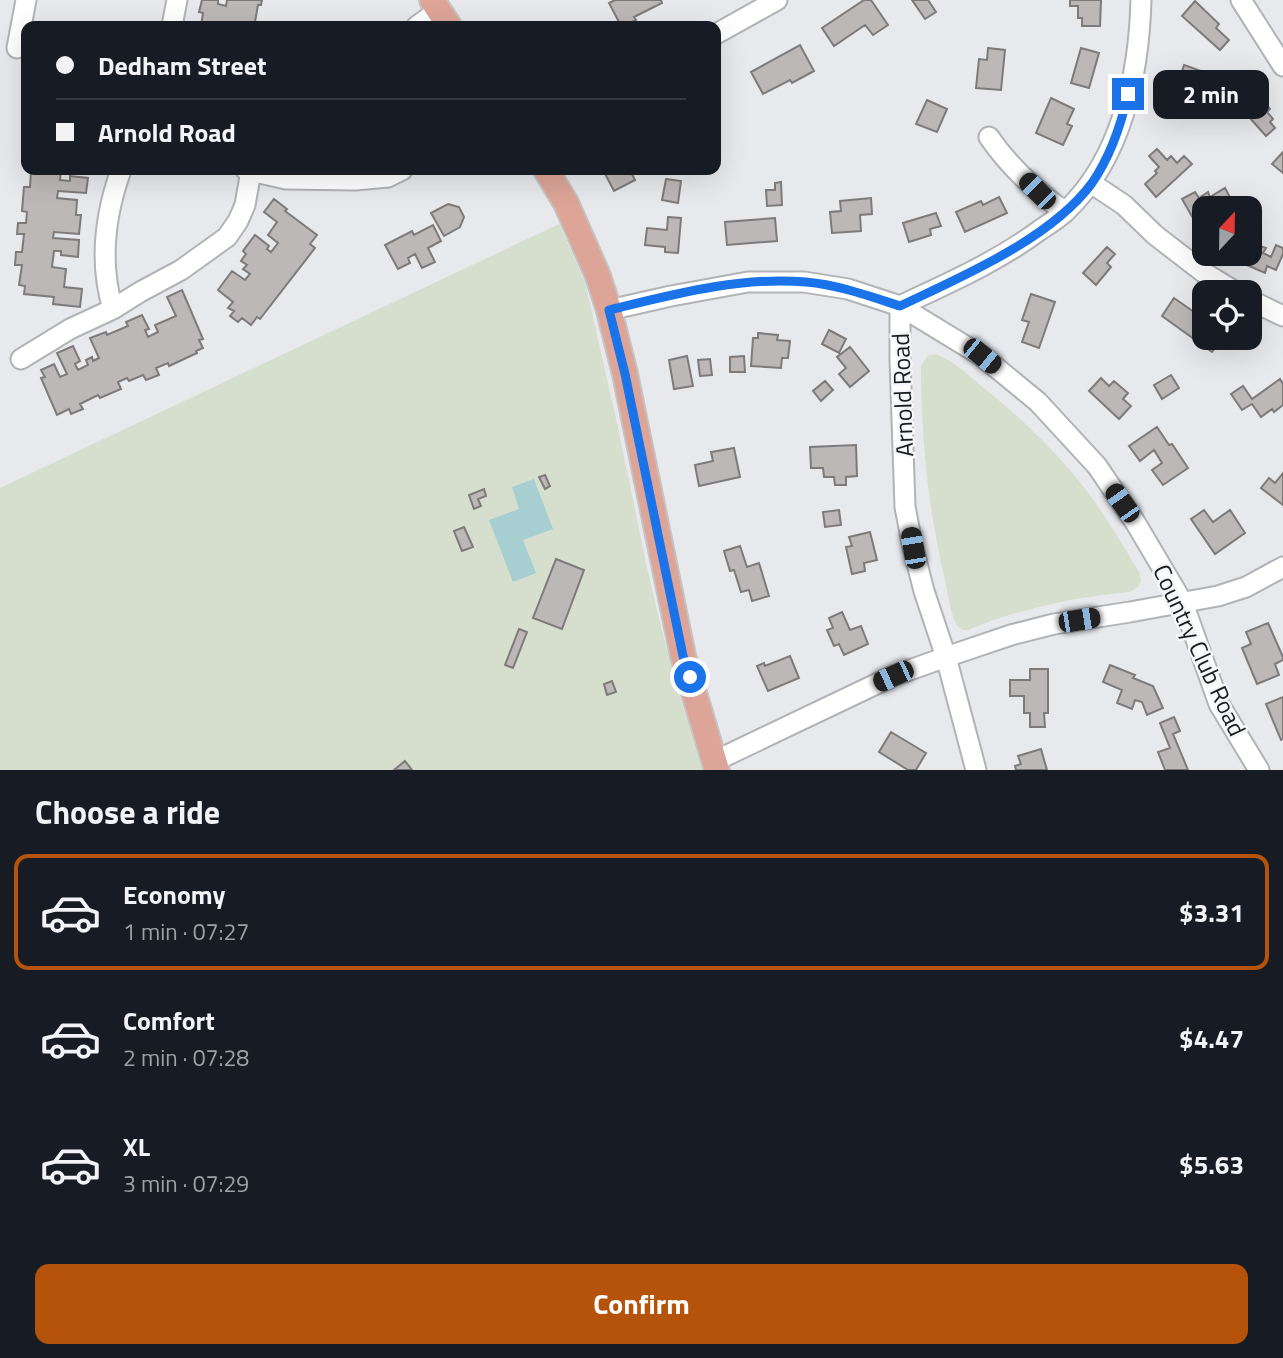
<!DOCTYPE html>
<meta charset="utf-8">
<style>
:root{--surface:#171b24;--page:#20242c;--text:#f1f3f6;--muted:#9ea1a6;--line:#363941;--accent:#b45309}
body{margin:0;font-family:"Titillium Web",sans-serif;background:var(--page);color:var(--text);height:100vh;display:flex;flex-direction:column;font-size:26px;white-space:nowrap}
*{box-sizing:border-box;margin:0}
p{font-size:23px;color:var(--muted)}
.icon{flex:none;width:38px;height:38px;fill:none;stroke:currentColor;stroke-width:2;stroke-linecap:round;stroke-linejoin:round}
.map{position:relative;height:770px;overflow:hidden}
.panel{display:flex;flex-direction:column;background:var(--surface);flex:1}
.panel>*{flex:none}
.guide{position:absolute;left:21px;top:21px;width:700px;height:154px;border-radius:14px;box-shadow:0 7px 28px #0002;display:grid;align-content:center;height:154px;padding:0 35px;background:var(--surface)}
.needle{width:46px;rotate:22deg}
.controls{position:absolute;left:1192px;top:196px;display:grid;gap:14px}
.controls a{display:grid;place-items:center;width:70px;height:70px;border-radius:14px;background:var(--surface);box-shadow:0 7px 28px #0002;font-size:35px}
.end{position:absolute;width:32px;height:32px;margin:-16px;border:9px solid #1a73e8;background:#fff;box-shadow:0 0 0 4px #fff}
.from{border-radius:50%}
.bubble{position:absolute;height:49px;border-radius:14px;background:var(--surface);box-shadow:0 7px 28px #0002;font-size:23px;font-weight:700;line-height:49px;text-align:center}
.car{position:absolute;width:21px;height:42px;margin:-21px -10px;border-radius:9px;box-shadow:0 0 5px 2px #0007;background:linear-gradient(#222 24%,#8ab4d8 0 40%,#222 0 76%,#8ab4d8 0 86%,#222 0)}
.guide b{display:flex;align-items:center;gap:24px;height:66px;font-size:26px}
.guide b+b{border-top:2px solid var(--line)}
.guide i{width:18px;height:18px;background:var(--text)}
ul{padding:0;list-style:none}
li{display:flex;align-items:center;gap:21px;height:116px;margin:0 14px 10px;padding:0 21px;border:4px solid transparent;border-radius:14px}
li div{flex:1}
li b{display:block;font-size:26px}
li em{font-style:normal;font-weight:700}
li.active{border-color:var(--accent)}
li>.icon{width:63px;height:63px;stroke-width:1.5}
h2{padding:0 35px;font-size:32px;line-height:84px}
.primary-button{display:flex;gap:14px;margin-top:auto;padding:14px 35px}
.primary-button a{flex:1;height:80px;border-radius:14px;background:var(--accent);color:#fff;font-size:28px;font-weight:700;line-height:80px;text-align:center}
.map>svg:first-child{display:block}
.green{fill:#d6dfcd}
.water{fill:#a7cfd1}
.building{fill:#bdb8b8;stroke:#7f7a7a;stroke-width:2}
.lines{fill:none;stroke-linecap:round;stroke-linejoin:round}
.minor-casing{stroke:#b2b3b7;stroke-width:23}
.major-casing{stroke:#c4c4c4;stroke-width:28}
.minor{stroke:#fff;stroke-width:19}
.major{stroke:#dda598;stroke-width:24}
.route{stroke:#1a73e8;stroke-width:9}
.labels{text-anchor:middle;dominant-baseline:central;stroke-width:5;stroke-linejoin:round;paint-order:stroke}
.street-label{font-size:24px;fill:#1b1b1c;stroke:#f4f6fa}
</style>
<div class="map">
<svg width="1283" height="770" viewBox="0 0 1283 770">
<rect width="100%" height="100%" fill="#e7e9ed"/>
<path class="green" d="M559 224 585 282 617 423 646 563 661 627 678 691 703 770H0V488Z
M935 354C951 359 966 373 979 384 1018 415 1056 451 1086 490 1106 516 1122 544 1139 572L1141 581 1138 587 1130 592C1074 597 1019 609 968 630H963L957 626C950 612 948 595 945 580 928 509 921 438 921 366L927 356Z"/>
<path class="water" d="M534 479 553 529 523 540 536 573 513 582 489 520 519 509 512 487Z"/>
<path class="building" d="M202 0H218V4L226 6 227 0H262L261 5H258L255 22H252L251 26H201L203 13 199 12Z
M615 0H661L662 3 634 17 636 20 625 26H621L609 3Z
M864 0H871L888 25 873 35 865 25 834 46 822 28Z
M912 0H928L936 12 925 19Z
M1070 0H1101L1100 26H1082V18H1078V6H1070Z
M1195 1 1219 24 1216 28 1229 40 1220 50 1182 16Z
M800 45 814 71 792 83 790 80 763 94 751 72Z
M988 48 1005 50 1001 90 976 88 979 59 987 60Z
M1081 48 1099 53 1089 88 1071 83Z
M1184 65 1204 72 1190 115 1170 108Z
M1256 92 1270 109 1267 112 1273 119 1270 122 1275 128 1266 136 1240 107Z
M1051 98 1074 109 1067 124 1072 126 1063 145 1036 133Z
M927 100 947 109 937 132 916 124Z
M1157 149 1167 160 1171 156 1177 163 1184 156 1192 164 1156 197 1145 184 1157 173 1155 171 1159 167 1149 156Z
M1283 152V173L1272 164Z
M28 170H61L60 180 70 181V176L88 178 86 193 58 191 57 198 77 200 76 215H81L79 234 54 232 53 238 79 240 78 257 61 255V251H54L52 267 66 269 64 287 82 289 80 307 53 304 54 297 24 294 25 286 19 285 22 265H15L16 252H22L24 234H17L18 223H26L27 212 22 211 24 187H30L31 171Z
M603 170H630L635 180 614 191Z
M666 179 681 181 678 203 662 200Z
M781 182 782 205 767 206 766 190H775V183Z
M1225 188 1231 199 1215 208H1204V215L1194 220 1182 199 1195 192 1199 198 1208 192 1210 197Z
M999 197 1007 213 965 232 956 212 981 201 983 205Z
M871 198 872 214 860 215 861 231 832 233 830 212 841 211 840 201Z
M274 199 287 209 285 211 317 235 310 244 315 248 260 319 257 317 251 325 242 318 238 322 230 316 234 311 228 308 233 302 218 290 232 271 245 280 250 274 243 269 247 265 241 261 246 254 243 251 255 235 269 246 267 249 271 252 278 243 268 235 277 222 264 212Z
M448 204 459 207 464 217 460 227 444 236 431 213Z
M936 213 941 226 930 229 931 235 909 242 903 223Z
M668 217 681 218 678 253 665 252V247L645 245 647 228 667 230Z
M775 218 777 241 727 245 725 222Z
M433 225 441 241 428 248 435 262 422 268 415 254 408 258 410 263 398 269 385 245 412 231 414 235Z
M1250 236 1259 240 1257 245 1266 248 1263 253 1271 257 1276 245 1283 248V254L1276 270 1267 266 1265 273 1242 263 1246 254H1250Z
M1107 247 1115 254 1107 263 1111 267 1096 285 1083 273Z
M182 290 203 339 199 340 203 348 196 351 197 353 169 366 168 363 156 368 159 375 146 380 143 375 129 381 127 378 118 382 121 389 100 398 98 395 80 404 83 409 71 414 69 409 57 415 41 378 45 377 41 370 54 364 60 377 67 374 57 353 73 346 80 361 75 364 78 370 88 365 86 360 92 357 93 361 99 358 90 338 106 332 107 335 128 326 126 322 142 315 149 329 145 330 148 337 158 332 155 325 176 316 167 297Z
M1031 294 1055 302 1039 348 1022 342 1029 322 1022 320Z
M1174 298 1204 319V338H1223L1212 352 1162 316Z
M829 330 846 339 839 353 822 344Z
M758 333 778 335 777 340 790 341 788 358H782L781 368 751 366 753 338H758Z
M850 347 869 371 850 387 839 374 846 368 837 357Z
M687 356 693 386 674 389 669 360Z
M744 356 745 372H730V357Z
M710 359 712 375 700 376 698 360Z
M1171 375 1179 388 1162 399 1154 385Z
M1101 378 1109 386 1114 381 1128 393 1123 399 1131 406 1119 419 1089 391Z
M1280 379 1283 384V405L1274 412 1272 409 1261 417 1252 404 1242 410 1231 394 1243 386 1252 399Z
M825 381 833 390 821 401 813 391Z
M1157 427 1169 445 1172 444 1188 468 1163 485 1152 470 1162 463 1154 450 1140 461 1129 446Z
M856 445 857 476 846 477V485H835L834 477H824L823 468H811L810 447Z
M734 448 740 477 699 486 695 465 713 461 711 452Z
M1283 473V505L1261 488 1269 478 1275 483Z
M545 475 550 486 545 489 539 477Z
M484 489 486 496 478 499 481 506 474 509 469 495Z
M839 510 841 525 825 527 823 512Z
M1204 510 1213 522 1230 510 1245 533 1215 554 1191 519Z
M464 527 473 547 462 551 454 531Z
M870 532 877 560 864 563 865 571 852 574 846 547 852 546 849 537Z
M740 546 747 567 759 563 769 596 752 601 749 590 741 592 734 570 730 571 724 551Z
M556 559 584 570 562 629 533 618Z
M842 612 850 630 861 626 868 644 844 655 839 644 834 646 827 630 833 628 829 618Z
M1268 623 1283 657V660L1275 664 1279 675 1257 684 1242 648 1251 644 1246 632Z
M519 629 527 632 513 668 505 665Z
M790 656 799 678 768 691 757 666 764 663 765 666Z
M1110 665 1135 675 1133 678 1153 686 1163 708 1147 715 1142 702 1135 700 1132 709 1117 703 1122 690 1103 682Z
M1030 669H1048V713H1044L1045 727H1030V713H1024V696H1010V680H1030Z
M612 681 616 692 607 695 604 684Z
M1283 697V739L1281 740 1266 704Z
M1174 717 1180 731 1173 734 1188 770H1165L1158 752 1170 748 1160 723Z
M891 732 926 753 916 770H908L879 752Z
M1041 749 1047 770H1016L1015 766 1021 764 1018 756Z
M405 761 412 770H394Z"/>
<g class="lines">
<defs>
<path id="minor" d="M1241 0 1283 66
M172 26 177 0
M417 26 439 10
M716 34 777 0
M17 48 26 0
M989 137C1010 168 1036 191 1065 212
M252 170 251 171 286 179 355 180 388 177 402 170
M1091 183 1124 205 1155 235 1203 272 1236 292
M1250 300 1283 316
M113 309C99 263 105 215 121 170
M609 310 671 296 748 282H804L848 289 900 306 982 356 1038 402 1097 466 1135 522 1183 603 1219 704 1259 770
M21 359 70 329 113 309 140 292 181 270 227 237 238 221 245 205 251 171 246 170
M715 761 893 676 946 657 1011 635 1054 624 1130 612 1218 596 1246 587 1283 567
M976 770 946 657 924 591 913 548 905 507 900 360V306C948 283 997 262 1040 230 1049 224 1059 218 1066 211 1122 158 1139 74 1141 0"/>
<path id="major" d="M432 0 449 26
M546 170 566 203 598 276 609 310 625 374 683 656 717 770"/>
</defs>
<use href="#minor" class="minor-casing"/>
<use href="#major" class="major-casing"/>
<use href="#minor" class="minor"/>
<use href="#major" class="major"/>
</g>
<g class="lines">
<path class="route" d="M690 677 683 656 625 374 609 310C671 295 741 276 806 282 839 285 869 296 900 306 961 277 1051 239 1092 183 1110 157 1121 125 1128 94"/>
</g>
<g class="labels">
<g class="street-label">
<text transform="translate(902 395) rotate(-92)">Arnold Road</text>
<text transform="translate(1200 650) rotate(65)">Country Club Road</text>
</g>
</g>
</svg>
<div class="controls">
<a><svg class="needle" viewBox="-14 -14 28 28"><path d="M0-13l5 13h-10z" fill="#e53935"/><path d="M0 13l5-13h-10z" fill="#9ea1a6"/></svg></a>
<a><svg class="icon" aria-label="locate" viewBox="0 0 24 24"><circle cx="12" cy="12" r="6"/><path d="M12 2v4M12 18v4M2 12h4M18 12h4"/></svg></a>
</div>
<i class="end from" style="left:690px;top:677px"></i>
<i class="end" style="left:1128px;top:94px"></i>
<div class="bubble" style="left:1153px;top:70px;width:116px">2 min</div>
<i class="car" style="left:1037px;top:191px;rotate:315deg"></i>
<i class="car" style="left:982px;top:356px;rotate:129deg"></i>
<i class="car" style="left:1122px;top:503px;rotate:325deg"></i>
<i class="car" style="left:913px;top:548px;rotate:350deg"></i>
<i class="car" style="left:1079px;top:620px;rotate:81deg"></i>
<i class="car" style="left:893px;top:676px;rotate:245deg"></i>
<div class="guide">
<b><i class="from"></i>Dedham Street</b>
<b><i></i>Arnold Road</b>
</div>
</div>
<section class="panel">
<h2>Choose a ride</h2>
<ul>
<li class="active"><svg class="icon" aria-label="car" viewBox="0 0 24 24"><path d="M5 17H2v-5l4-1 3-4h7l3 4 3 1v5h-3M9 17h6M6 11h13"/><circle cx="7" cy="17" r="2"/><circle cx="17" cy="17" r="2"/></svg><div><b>Economy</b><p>1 min · 07:27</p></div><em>$3.31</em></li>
<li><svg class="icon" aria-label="car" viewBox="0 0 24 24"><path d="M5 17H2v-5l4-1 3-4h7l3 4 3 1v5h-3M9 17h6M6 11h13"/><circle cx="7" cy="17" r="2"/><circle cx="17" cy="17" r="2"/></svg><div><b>Comfort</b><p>2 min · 07:28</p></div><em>$4.47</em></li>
<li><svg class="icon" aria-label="car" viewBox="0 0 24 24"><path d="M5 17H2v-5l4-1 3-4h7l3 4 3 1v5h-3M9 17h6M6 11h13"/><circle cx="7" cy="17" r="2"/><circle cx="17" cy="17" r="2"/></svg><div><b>XL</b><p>3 min · 07:29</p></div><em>$5.63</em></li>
</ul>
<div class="primary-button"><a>Confirm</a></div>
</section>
